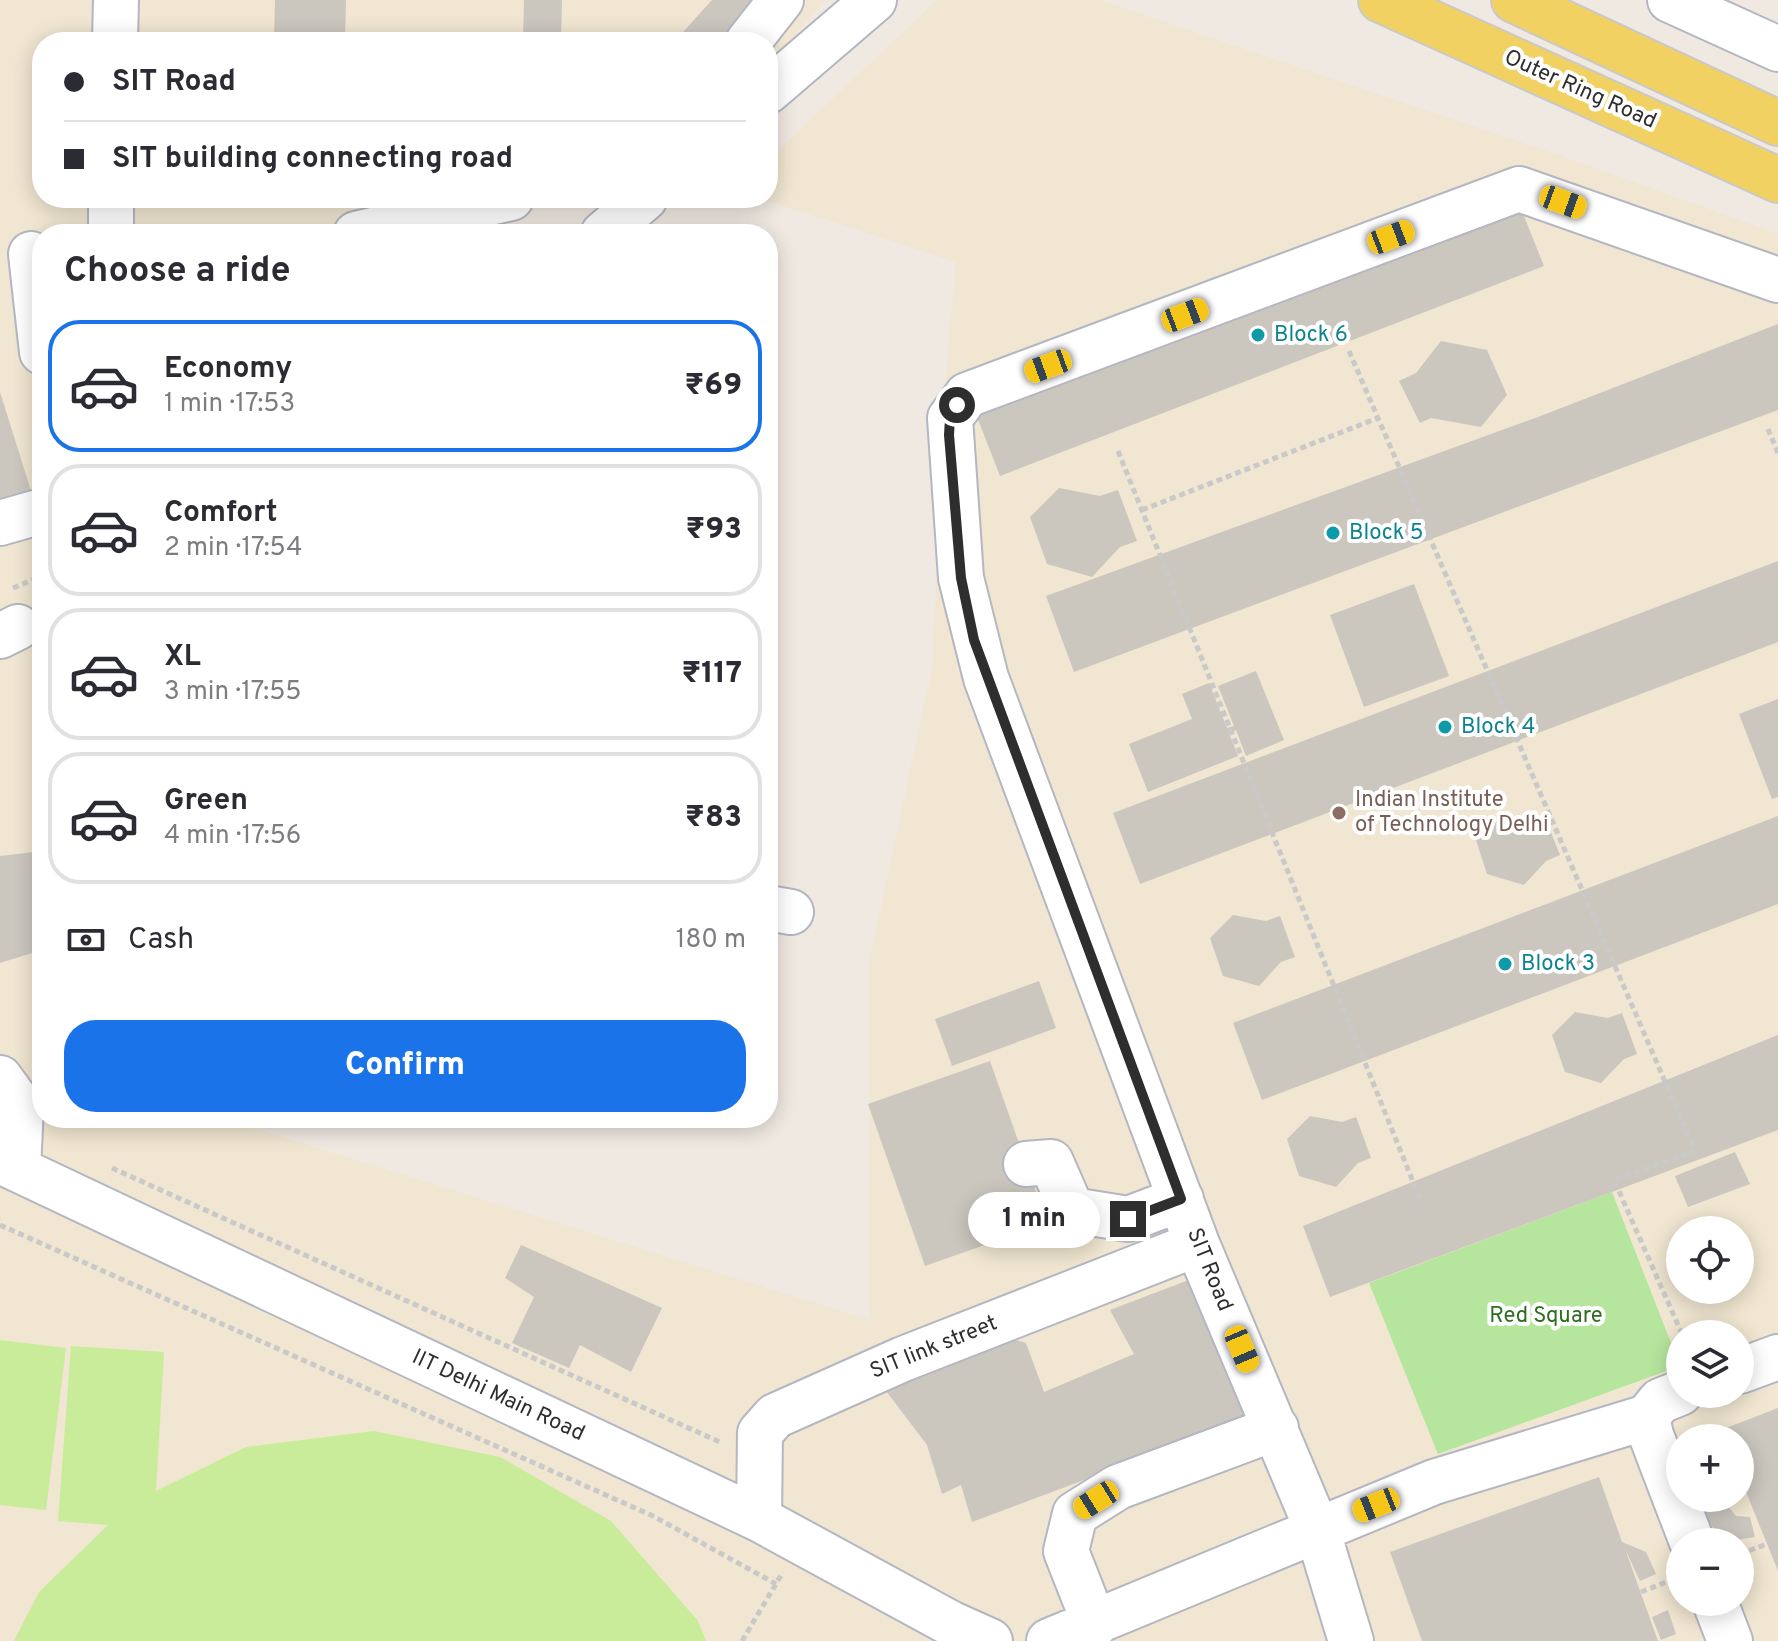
<!DOCTYPE html>
<meta charset="utf-8">
<style>
:root{--surface:#fff;--page:#f7f7f7;--text:#2b2b33;--muted:#7c7c81;--line:#e1e1e2;--accent:#1a73e8}
body{margin:0;font-family:Overpass,sans-serif;background:var(--page);color:var(--text);height:100vh;display:flex;flex-direction:column;font-size:30px;white-space:nowrap}
*{box-sizing:border-box;margin:0}
p{font-size:26px;color:var(--muted)}
.icon{flex:none;width:44px;height:44px;fill:none;stroke:currentColor;stroke-width:2;stroke-linecap:round;stroke-linejoin:round}
.map{position:relative;flex:1;overflow:hidden}
.panel{position:absolute;left:32px;top:224px;width:746px;height:904px;display:flex;flex-direction:column;background:var(--surface);border-radius:32px;box-shadow:0 4px 20px #0003}
.panel>*{flex:none}
.hud{position:absolute;left:32px;top:32px;width:746px;height:176px;border-radius:32px;box-shadow:0 4px 20px #0003;display:grid;align-content:center;height:176px;padding:0 32px;background:var(--surface)}
.tools{position:absolute;left:1666px;top:1216px;display:grid;gap:16px}
.tools a{display:grid;place-items:center;width:88px;height:88px;border-radius:50%;background:var(--surface);box-shadow:0 4px 20px #0003;font-size:40px}
.end{position:absolute;width:36px;height:36px;margin:-18px;border:10px solid #2e2e2e;background:#fff;box-shadow:0 0 0 4px #fff}
.from{border-radius:50%}
.bubble{position:absolute;height:56px;border-radius:28px;background:var(--surface);box-shadow:0 4px 20px #0003;font-size:26px;font-weight:800;line-height:56px;text-align:center}
.car{position:absolute;width:24px;height:48px;margin:-24px -12px;border-radius:10px;box-shadow:0 0 6px 2px #0007;background:linear-gradient(#f5c518 24%,#345 0 40%,#f5c518 0 76%,#345 0 86%,#f5c518 0)}
.hud b{display:flex;align-items:center;gap:28px;height:76px;font-size:30px}
.hud b+b{border-top:2px solid var(--line)}
.hud i{width:20px;height:20px;background:var(--text)}
ul{padding:0;list-style:none}
li{display:flex;align-items:center;gap:24px;height:132px;margin:0 16px 12px;padding:0 16px;border:4px solid var(--line);border-radius:32px}
li div{flex:1}
li b{display:block;font-size:30px}
li em{font-style:normal;font-weight:800}
li.current{border-color:var(--accent)}
li>.icon{width:72px;height:72px;stroke-width:1.5}
h2{padding:0 32px;font-size:36px;line-height:96px}
.pay{display:flex;align-items:center;gap:20px;height:88px;padding:0 32px;font-size:30px}
.pay p{margin-inline-start:auto}
.primary-button{display:flex;gap:16px;margin-top:auto;padding:16px 32px}
.primary-button a{flex:1;height:92px;border-radius:32px;background:var(--accent);color:#fff;font-size:32px;font-weight:800;line-height:92px;text-align:center}
.map>svg:first-child{display:block}
.education{fill:#f0e6d1;fill-rule:evenodd}
.green{fill:#b6e59e}
.pitch{fill:#c9ec9a}
.building{fill:#cbc7bf}
.lines{fill:none;stroke-linecap:round;stroke-linejoin:round}
.minor-casing{stroke:#b4b7c1;stroke-width:48}
.major-casing{stroke:#c9c9c9;stroke-width:48}
.path{stroke:#c9c9c9;stroke-width:5;stroke-dasharray:6 4;stroke-linecap:butt}
.minor{stroke:#fff;stroke-width:44}
.major{stroke:#f2d163;stroke-width:44}
.route{stroke:#2e2e2e;stroke-width:10}
.culture-dot{fill:#0f9aa8;stroke:#fff;stroke-width:3}
.education-dot{fill:#8d6e63;stroke:#fff;stroke-width:3}
.labels{text-anchor:middle;dominant-baseline:central;stroke-width:8;stroke-linejoin:round;paint-order:stroke}
.street-label{font-size:22px;fill:#2e2e2e;stroke:#fff}
.culture-label{font-size:22px;fill:#0d838f;stroke:#fff;text-anchor:start}
.education-label{font-size:22px;fill:#785e54;stroke:#fff;text-anchor:start}
.park-label{font-size:22px;fill:#2c6e1b;stroke:#fff}
</style>
<div class="map">
<svg width="1778" height="1641" viewBox="0 0 1778 1641">
<rect width="100%" height="100%" fill="#efe9e1"/>
<path class="education" d="M0 0H825L768 67V42H42V198H546L529 206 429 234H42V1118H221L870 1320 869 963 933 664 945 387 956 262 759 198H768V160L937 0H1099L1559 155 1778 234V1641H0ZM1680 1230H1740V1290H1680ZM1680 1334H1740V1394H1680ZM1680 1438H1740V1498H1680ZM1680 1542H1740V1602H1680Z"/>
<path class="green" d="M1612 1192 1680 1366 1438 1454 1369 1283Z"/>
<path class="pitch" d="M0 1340 66 1348 46 1510 0 1505Z
M71 1346 164 1352 156 1491 246 1447 374 1431 500 1457 611 1521 698 1621 706 1641H14L39 1592 108 1525 58 1521Z"/>
<path class="building" d="M275 0H346L345 42H274Z
M524 0H562L561 42H523Z
M712 0H774L736 42H674Z
M124 38 173 39V42H124Z
M1515 194 1544 266 1000 476 972 404Z
M1778 324V410L1074 672 1046 596 1538 417Z
M1441 341 1487 350 1507 395 1481 427 1431 418 1420 423 1399 381 1416 373Z
M0 392 38 513 0 521Z
M1059 488 1100 496 1118 490 1137 541 1120 547 1092 577 1047 564 1030 517Z
M1778 561V642L1140 884 1113 813Z
M1414 584 1449 676 1364 707 1330 615Z
M1256 671 1284 740 1246 756 1236 730 1229 733 1238 756 1148 792 1129 744 1192 719 1182 694 1209 683 1227 728 1234 726 1218 686Z
M1778 699V797L1772 799 1739 714Z
M1498 814 1530 820 1544 815 1560 855 1546 861 1524 885 1487 874 1475 837Z
M1778 816V904L1262 1100 1233 1023Z
M42 851V950L0 963V856Z
M1233 915 1266 921 1280 916 1295 957 1281 962 1259 986 1223 976 1210 938Z
M1039 981 1056 1028 952 1066 935 1019Z
M1575 1012 1608 1018 1622 1013 1637 1054 1624 1059 1601 1083 1565 1072 1552 1035Z
M1778 1035V1130L1330 1297 1303 1226Z
M990 1061 1047 1223 925 1266 868 1104Z
M1310 1116 1342 1122 1356 1117 1371 1158 1358 1163 1336 1187 1299 1176 1287 1139Z
M1735 1152 1750 1184 1688 1207 1675 1176Z
M521 1245 662 1308 631 1372 580 1345 569 1368 512 1343 534 1297 505 1278Z
M1207 1273 1260 1414 972 1522 961 1485 942 1494 927 1445 877 1379 988 1332 1026 1343 1044 1392 1134 1354 1110 1310Z
M1778 1408V1571L1740 1477V1438H1725L1721 1430Z
M1599 1477 1622 1542 1646 1552 1656 1574 1640 1581 1625 1549 1658 1641H1422L1390 1552Z
M1692 1498H1721L1736 1516 1750 1517 1755 1537 1723 1542Z
M1668 1610 1676 1634 1661 1640 1652 1617Z"/>
<g class="lines">
<defs>
<path id="minor" d="M1670 0 1778 49
M115 42 116 0
M748 42 781 0
M768 91 874 0
M111 234V198
M356 234 511 198
M603 234 645 198
M31 254 42 352
M0 523 42 511
M0 636 18 627
M768 908 791 912
M0 1078 21 1107 18 1169
M0 1161 759 1519 952 1624 990 1641
M1026 1164 1051 1162 1072 1210 1128 1219 1181 1199
M1740 1371 1778 1357
M1680 1393 1660 1401 1647 1417 1651 1435 1692 1542
M759 1519 760 1433 775 1416 903 1359 1197 1244
M1715 1602 1730 1641
M1095 1625 1066 1551 1075 1514 1118 1487 1276 1428
M1049 1641 1434 1482 1647 1417
M1351 1641 1317 1529 1197 1244 986 678 961 578 950 418 967 395 1519 189 1778 280"/>
<path id="major" d="M1381 0 1778 180
M1514 0 1778 123"/>
</defs>
<use href="#minor" class="minor-casing"/>
<use href="#major" class="major-casing"/>
<path class="path" d="M1349 351 1695 1151 1614 1180 1682 1334
M1768 429 1778 453
M1118 451 1422 1204
M1142 510 1378 418
M13 588 42 576
M112 1168 722 1443
M0 1225 653 1516 776 1584
M1740 1554 1767 1544
M1641 1592 1679 1577
M742 1641 783 1572"/>
<use href="#minor" class="minor"/>
<use href="#major" class="major"/>
</g>
<g class="lines">
<path class="route" d="M957 405 950 418 949 435 961 578 974 640 1181 1199 1128 1219"/>
</g>
<g class="culture-dot">
<circle cx="1258" cy="335" r="8"/>
<circle cx="1333" cy="533" r="8"/>
<circle cx="1445" cy="727" r="8"/>
<circle cx="1505" cy="964" r="8"/>
</g>
<circle class="education-dot" cx="1339" cy="813" r="8"/>
<g class="labels">
<g class="street-label">
<text transform="translate(1580 90) rotate(24)">Outer Ring Road</text>
<text transform="translate(1209 1270) rotate(68)">SIT Road</text>
<text transform="translate(934 1348) rotate(-22)">SIT link street</text>
<text transform="translate(498 1396) rotate(25)">IIT Delhi Main Road</text>
</g>
<g class="culture-label">
<text x="1274" y="335">Block 6</text>
<text x="1349" y="533">Block 5</text>
<text x="1461" y="727">Block 4</text>
<text x="1521" y="964">Block 3</text>
</g>
<g class="education-label">
<text x="1355" y="800">Indian Institute<tspan x="1355" dy="25">of Technology Delhi</tspan></text>
</g>
<g class="park-label">
<text x="1546" y="1316">Red Square</text>
</g>
</g>
</svg>
<div class="tools">
<a><svg class="icon" aria-label="locate" viewBox="0 0 24 24"><circle cx="12" cy="12" r="6"/><path d="M12 2v4M12 18v4M2 12h4M18 12h4"/></svg></a>
<a><svg class="icon" aria-label="layers" viewBox="0 0 24 24"><path d="M12 4l9 5-9 5-9-5zM3 14l9 5 9-5"/></svg></a>
<a>+</a>
<a>−</a>
</div>
<i class="end from" style="left:957px;top:405px"></i>
<i class="end" style="left:1128px;top:1219px"></i>
<div class="bubble" style="left:968px;top:1192px;width:132px">1 min</div>
<i class="car" style="left:1563px;top:202px;rotate:110deg"></i>
<i class="car" style="left:1391px;top:237px;rotate:69deg"></i>
<i class="car" style="left:1185px;top:315px;rotate:69deg"></i>
<i class="car" style="left:1048px;top:366px;rotate:250deg"></i>
<i class="car" style="left:1242px;top:1349px;rotate:157deg"></i>
<i class="car" style="left:1096px;top:1500px;rotate:238deg"></i>
<i class="car" style="left:1376px;top:1505px;rotate:248deg"></i>
<div class="hud">
<b><i class="from"></i>SIT Road</b>
<b><i></i>SIT building connecting road</b>
</div>
<section class="panel">
<h2>Choose a ride</h2>
<ul>
<li class="current"><svg class="icon" aria-label="car" viewBox="0 0 24 24"><path d="M5 17H2v-5l4-1 3-4h7l3 4 3 1v5h-3M9 17h6M6 11h13"/><circle cx="7" cy="17" r="2"/><circle cx="17" cy="17" r="2"/></svg><div><b>Economy</b><p>1 min · 17:53</p></div><em>₹69</em></li>
<li><svg class="icon" aria-label="car" viewBox="0 0 24 24"><path d="M5 17H2v-5l4-1 3-4h7l3 4 3 1v5h-3M9 17h6M6 11h13"/><circle cx="7" cy="17" r="2"/><circle cx="17" cy="17" r="2"/></svg><div><b>Comfort</b><p>2 min · 17:54</p></div><em>₹93</em></li>
<li><svg class="icon" aria-label="car" viewBox="0 0 24 24"><path d="M5 17H2v-5l4-1 3-4h7l3 4 3 1v5h-3M9 17h6M6 11h13"/><circle cx="7" cy="17" r="2"/><circle cx="17" cy="17" r="2"/></svg><div><b>XL</b><p>3 min · 17:55</p></div><em>₹117</em></li>
<li><svg class="icon" aria-label="car" viewBox="0 0 24 24"><path d="M5 17H2v-5l4-1 3-4h7l3 4 3 1v5h-3M9 17h6M6 11h13"/><circle cx="7" cy="17" r="2"/><circle cx="17" cy="17" r="2"/></svg><div><b>Green</b><p>4 min · 17:56</p></div><em>₹83</em></li>
</ul>
<div class="pay"><svg class="icon" aria-label="cash" viewBox="0 0 24 24"><path d="M3 7h18v10H3z"/><circle cx="12" cy="12" r="2"/></svg>Cash<p>180 m</p></div>
<div class="primary-button"><a>Confirm</a></div>
</section>
</div>
